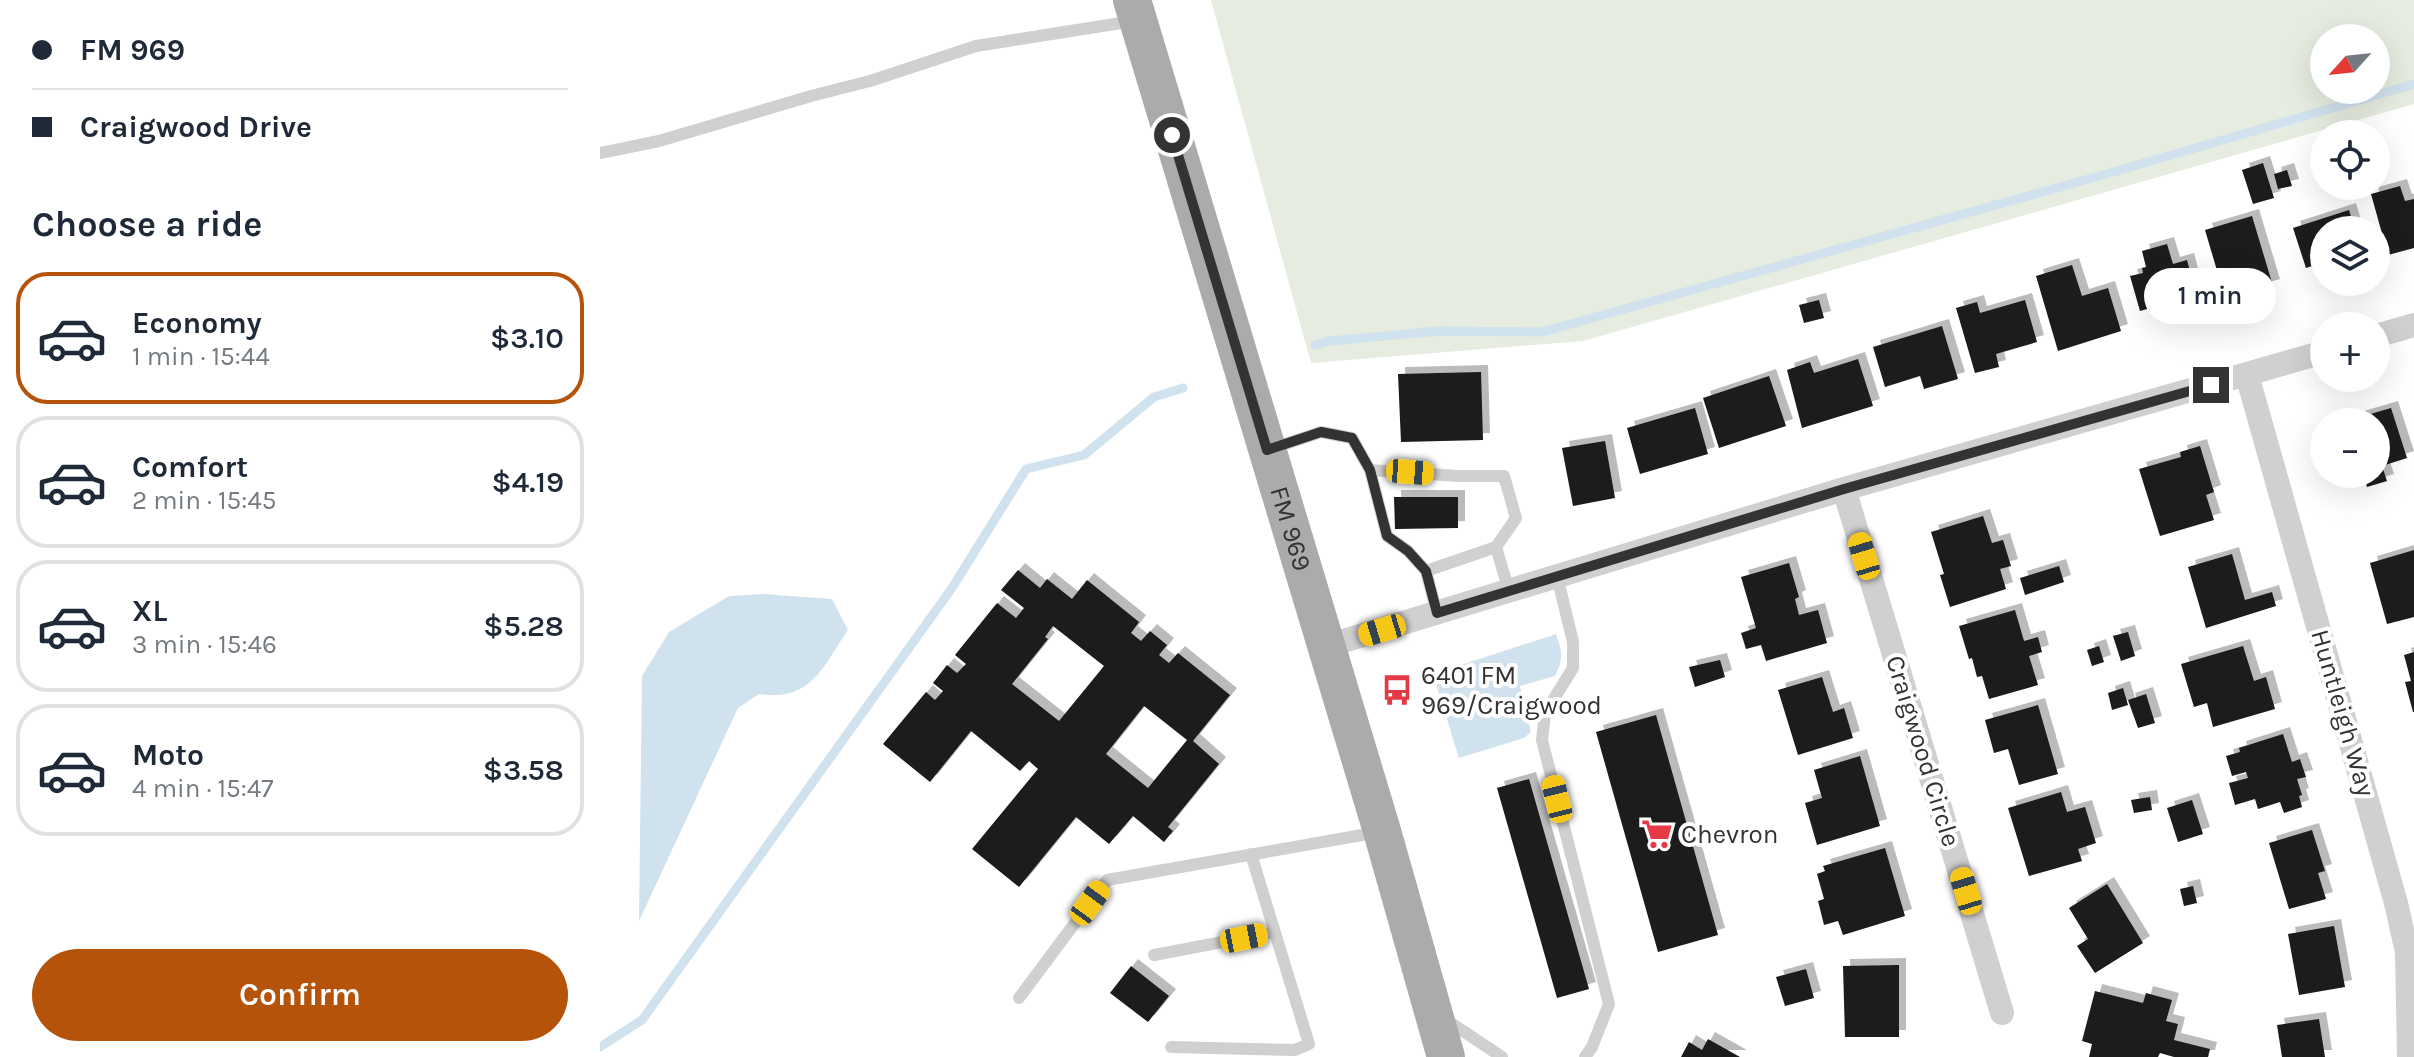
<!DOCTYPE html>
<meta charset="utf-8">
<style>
:root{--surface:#fff;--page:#f6f6f7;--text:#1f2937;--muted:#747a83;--line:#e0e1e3;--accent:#b45309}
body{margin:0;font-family:Karla,sans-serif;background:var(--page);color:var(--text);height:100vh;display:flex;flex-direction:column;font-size:30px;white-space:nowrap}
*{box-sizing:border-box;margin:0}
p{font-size:26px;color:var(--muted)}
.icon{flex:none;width:44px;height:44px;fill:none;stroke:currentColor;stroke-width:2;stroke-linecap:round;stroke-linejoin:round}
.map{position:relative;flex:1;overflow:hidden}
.side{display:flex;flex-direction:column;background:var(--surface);width:600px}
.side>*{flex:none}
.guide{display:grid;align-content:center;height:176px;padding:0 32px;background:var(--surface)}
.needle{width:52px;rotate:243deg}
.tools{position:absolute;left:1710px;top:24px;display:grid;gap:16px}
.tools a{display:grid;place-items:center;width:80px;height:80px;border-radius:50%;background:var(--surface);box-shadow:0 8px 32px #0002;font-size:40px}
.end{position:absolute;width:36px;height:36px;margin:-18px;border:10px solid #333;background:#fff;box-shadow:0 0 0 4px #fff}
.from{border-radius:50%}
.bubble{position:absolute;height:56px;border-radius:28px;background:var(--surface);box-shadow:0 8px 32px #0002;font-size:26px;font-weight:600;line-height:56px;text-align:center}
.car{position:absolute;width:24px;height:48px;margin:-24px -12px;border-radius:10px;box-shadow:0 0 6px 2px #0007;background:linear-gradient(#f5c518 24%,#345 0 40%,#f5c518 0 76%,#345 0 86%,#f5c518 0)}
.guide b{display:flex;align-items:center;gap:28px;height:76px;font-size:30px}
.guide b+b{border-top:2px solid var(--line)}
.guide i{width:20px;height:20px;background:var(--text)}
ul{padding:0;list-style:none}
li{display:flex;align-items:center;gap:24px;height:132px;margin:0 16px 12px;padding:0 16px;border:4px solid var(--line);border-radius:32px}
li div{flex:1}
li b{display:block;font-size:30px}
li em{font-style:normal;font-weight:600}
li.active{border-color:var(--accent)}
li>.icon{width:72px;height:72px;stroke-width:1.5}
h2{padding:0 32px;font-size:36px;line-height:96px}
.primary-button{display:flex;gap:16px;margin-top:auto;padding:16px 32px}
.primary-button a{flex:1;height:92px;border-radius:48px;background:var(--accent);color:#fff;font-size:32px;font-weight:600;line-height:92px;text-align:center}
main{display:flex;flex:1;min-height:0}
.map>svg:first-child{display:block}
.green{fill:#e6ecdf;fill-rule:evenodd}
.water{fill:#cfe2ee}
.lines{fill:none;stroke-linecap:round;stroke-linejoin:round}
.stream{stroke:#cfe2ee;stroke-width:9}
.building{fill:#1a1a1a;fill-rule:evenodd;filter:url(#shadow)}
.lane{stroke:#d0d0d0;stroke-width:12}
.street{stroke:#d0d0d0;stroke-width:24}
.primary{stroke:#ababab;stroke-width:38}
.route{stroke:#333;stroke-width:10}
.labels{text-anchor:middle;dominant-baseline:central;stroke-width:8;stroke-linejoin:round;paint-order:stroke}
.street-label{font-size:26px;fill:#333;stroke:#fff}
.poi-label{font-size:26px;fill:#333;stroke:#fff;text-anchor:start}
</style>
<main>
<section class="side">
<div class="guide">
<b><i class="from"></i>FM 969</b>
<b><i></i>Craigwood Drive</b>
</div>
<h2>Choose a ride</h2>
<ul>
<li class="active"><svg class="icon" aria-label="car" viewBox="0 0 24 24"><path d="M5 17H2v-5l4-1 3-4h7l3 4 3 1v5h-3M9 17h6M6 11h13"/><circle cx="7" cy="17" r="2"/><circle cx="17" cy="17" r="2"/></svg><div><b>Economy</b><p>1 min · 15:44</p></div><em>$3.10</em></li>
<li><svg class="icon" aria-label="car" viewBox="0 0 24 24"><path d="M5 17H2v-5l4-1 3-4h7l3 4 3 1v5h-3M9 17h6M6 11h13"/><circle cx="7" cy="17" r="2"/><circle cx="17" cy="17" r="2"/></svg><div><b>Comfort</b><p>2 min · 15:45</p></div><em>$4.19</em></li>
<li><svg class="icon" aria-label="car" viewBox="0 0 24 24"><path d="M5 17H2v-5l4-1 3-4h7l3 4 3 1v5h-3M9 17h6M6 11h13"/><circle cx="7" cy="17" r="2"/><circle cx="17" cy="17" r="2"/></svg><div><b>XL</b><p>3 min · 15:46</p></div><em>$5.28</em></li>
<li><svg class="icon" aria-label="car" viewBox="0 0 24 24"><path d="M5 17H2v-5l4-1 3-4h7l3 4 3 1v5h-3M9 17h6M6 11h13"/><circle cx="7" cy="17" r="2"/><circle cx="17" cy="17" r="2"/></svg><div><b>Moto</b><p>4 min · 15:47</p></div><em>$3.58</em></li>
</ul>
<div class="primary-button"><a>Confirm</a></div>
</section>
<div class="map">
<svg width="1814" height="1057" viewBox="0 0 1814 1057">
<defs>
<filter id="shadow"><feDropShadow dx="7" dy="-7" stdDeviation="0" flood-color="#0004"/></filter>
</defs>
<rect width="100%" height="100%" fill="#fff"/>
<path class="green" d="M611 0H1814V104L983 341 711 363ZM1724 38H1776V90H1724Z"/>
<path class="water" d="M163 594 232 599 248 630C222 668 211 702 159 694L138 708 39 921 42 676 69 632 129 596Z
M956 634C962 651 964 659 955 676L920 686 931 732 924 738 859 758 833 674Z"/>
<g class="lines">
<path class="stream" d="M715 345 730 341 839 331 942 332 1510 173 1814 84
M0 1047 42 1020 352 588 426 469 484 455 554 397 583 388"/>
</g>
<path class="building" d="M1663 163 1674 198 1653 204 1642 170Z
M1687 170 1692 186 1678 189 1674 174Z
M1800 186 1805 201 1814 199V248L1788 255 1771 194Z
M1749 210 1755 230H1724V262L1706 268 1693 228Z
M1652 216 1673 286 1619 302 1615 286 1621 284 1605 230Z
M1567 244 1573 264 1587 260 1600 309 1562 320 1558 306 1540 311 1530 276 1543 273 1542 268 1546 267 1542 251Z
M1472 265 1482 296 1508 288 1521 331 1458 351 1436 276Z
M1219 300 1224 318 1204 323 1199 305Z
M1425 300 1437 342 1396 354 1399 367 1375 373 1356 308 1377 302 1380 313Z
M1342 326 1358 379 1324 389 1320 376 1285 387 1273 347Z
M1258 359 1273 406 1202 428 1187 370 1210 362 1214 373Z
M881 372 883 440 801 442 798 374Z
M1169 376 1186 426 1119 448 1103 398Z
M1095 408 1108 454 1040 474 1027 428Z
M1791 408 1807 458 1782 466 1787 481 1767 487 1763 474H1776V422L1730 421 1748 416 1750 420Z
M1005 441 1015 498 973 506 962 448Z
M1600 446 1614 492 1606 495 1614 520 1560 536 1539 469 1581 457 1580 452Z
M794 497H858V528L795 529Z
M1383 516 1392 543 1403 540 1411 566 1400 569 1406 589 1350 607 1340 575 1344 574 1331 532Z
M1814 550V617L1787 624 1770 563Z
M1632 554 1645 600 1672 592 1676 606 1606 628 1588 567Z
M1189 563 1199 597 1195 599 1199 615 1218 610 1227 643 1166 661 1161 645 1146 649 1141 633 1156 628 1141 577Z
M1459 566 1464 582 1425 595 1420 578Z
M418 570 440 588 447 579 472 599 487 580 539 622 531 633 541 641 550 631 567 645 559 655 569 663 578 653 630 695 593 741 619 764 568 827 573 831 564 842 533 816 509 844 476 817 419 887 372 849 438 769 429 761 420 771 371 731 330 782 283 744 326 692 335 700 343 691 333 683 347 665 357 673 366 664 355 655 397 603 416 618 424 608 401 590ZM453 626 504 666 459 721 412 684 448 639 445 637ZM544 706 587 740 548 788 506 754Z
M1415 610 1424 641 1438 637 1442 652 1429 656 1438 685 1389 699 1382 676 1377 677 1372 658 1369 659 1359 626Z
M1528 632 1535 656 1521 661 1513 636Z
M1499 646 1504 662 1492 666 1487 650Z
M1643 646 1654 681 1666 677 1675 709 1613 727 1607 703 1594 707 1581 664Z
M1814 652V712H1813L1805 682 1811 681 1804 655Z
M1120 660 1125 677 1095 687 1089 667Z
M1222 677 1233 712 1244 708 1253 738 1198 755 1178 690Z
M1523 688 1528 705 1512 710 1508 693Z
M1546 694 1555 723 1538 728 1528 700Z
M1438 705 1458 774 1419 785 1408 749 1394 753 1385 720Z
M1056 715 1118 935 1058 952 996 732Z
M1683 734 1692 762 1700 759 1706 777 1697 779 1702 795 1699 796 1702 807 1684 813 1680 802 1658 809 1655 799 1635 805 1629 783 1648 778 1646 772 1632 776 1626 756 1640 752 1639 748Z
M1260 756 1280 826 1217 845 1205 803 1222 798 1214 770Z
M929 779 989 989 957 998 897 788Z
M1461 792 1467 812 1485 807 1496 843 1478 849 1482 861 1429 876 1408 808Z
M1550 797 1552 810 1534 813 1531 800Z
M1592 800 1603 834 1578 842 1567 808Z
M1712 830 1725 871 1718 873 1726 899 1689 909 1669 843Z
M1285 848 1305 916 1243 935 1238 921 1224 925 1218 901 1224 899 1217 874 1225 871 1223 866Z
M1507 884 1543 943 1495 973 1477 946 1488 939 1469 908Z
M1593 886 1597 903 1584 906 1580 889Z
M1734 926 1745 987 1699 995 1688 934Z
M1299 965V1037H1245L1243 966Z
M531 966 569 996 548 1022 510 993Z
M1206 969 1214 998 1185 1006 1176 977Z
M1495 991 1543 1003 1546 993 1572 1000 1566 1021 1578 1024 1574 1040 1610 1049 1608 1057H1574L1560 1053 1558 1057H1489L1492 1044 1482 1041Z
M1719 1019 1725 1057H1682L1677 1025Z
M1108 1039 1140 1057H1081L1089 1042 1102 1050Z"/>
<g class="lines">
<path class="lane" d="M0 153 59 141 211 96 270 81 376 46 534 21
M670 449 721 432 752 438 770 470
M896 547 909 591
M826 571 896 547 916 518 904 476H858L770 470 787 536 808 551 826 571 837 613
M957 576 973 642V668L945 713 942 740 1009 1004 992 1047 985 1057
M554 955 675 932
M419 998 507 880 779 832
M845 1019 902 1057
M571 1047 695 1050 709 1044 651 854"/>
<path class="street" d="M1776 336 1814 325
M1647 375 1796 903 1807 952 1809 1057
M1244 489 1402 1013
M727 646 1244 489 1724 352"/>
<path class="primary" id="s1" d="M532 0 782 831 846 1057"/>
</g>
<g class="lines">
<path class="route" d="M572 135 667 450 721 432 752 438 770 470 787 536 808 551 826 571 837 613 1244 489 1611 385"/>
</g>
<defs>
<symbol id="bus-bare" viewBox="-9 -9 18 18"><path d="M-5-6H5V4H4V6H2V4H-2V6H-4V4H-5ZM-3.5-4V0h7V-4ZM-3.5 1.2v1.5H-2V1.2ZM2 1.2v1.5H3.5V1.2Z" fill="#e63946" stroke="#fff" stroke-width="2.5" paint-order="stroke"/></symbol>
<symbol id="supermarket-bare" viewBox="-9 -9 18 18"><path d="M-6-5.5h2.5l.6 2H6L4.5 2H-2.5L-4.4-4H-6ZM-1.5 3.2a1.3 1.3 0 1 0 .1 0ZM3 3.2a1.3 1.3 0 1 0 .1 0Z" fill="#e63946" stroke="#fff" stroke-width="2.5" paint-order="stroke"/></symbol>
</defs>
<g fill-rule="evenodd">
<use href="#bus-bare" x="775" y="668" width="44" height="44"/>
<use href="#supermarket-bare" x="1035" y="812" width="44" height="44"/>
</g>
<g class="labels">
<g class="street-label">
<text stroke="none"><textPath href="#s1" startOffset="552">FM 969</textPath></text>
<text transform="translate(1743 713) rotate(74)">Huntleigh Way</text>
<text transform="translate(1323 751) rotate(73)">Craigwood Circle</text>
</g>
<g class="poi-label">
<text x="821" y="675">6401 FM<tspan x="821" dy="30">969/Craigwood</tspan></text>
<text x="1081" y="834">Chevron</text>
</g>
</g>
</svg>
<div class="tools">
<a><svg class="needle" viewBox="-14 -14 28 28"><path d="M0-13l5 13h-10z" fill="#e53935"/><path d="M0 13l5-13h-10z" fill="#747a83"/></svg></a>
<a><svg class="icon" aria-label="locate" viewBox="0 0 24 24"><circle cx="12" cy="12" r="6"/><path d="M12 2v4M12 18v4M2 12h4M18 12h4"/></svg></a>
<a><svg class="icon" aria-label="layers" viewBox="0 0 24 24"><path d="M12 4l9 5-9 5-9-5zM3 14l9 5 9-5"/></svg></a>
<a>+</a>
<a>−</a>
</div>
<i class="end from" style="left:572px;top:135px"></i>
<i class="end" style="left:1611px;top:385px"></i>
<div class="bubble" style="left:1544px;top:268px;width:132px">1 min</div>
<i class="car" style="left:810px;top:472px;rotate:94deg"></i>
<i class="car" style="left:1264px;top:556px;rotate:343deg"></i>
<i class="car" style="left:782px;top:630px;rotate:253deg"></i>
<i class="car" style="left:957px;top:799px;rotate:346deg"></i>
<i class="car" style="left:1366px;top:891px;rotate:343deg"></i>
<i class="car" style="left:490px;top:903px;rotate:36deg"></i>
<i class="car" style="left:644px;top:938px;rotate:79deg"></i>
</div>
</main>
